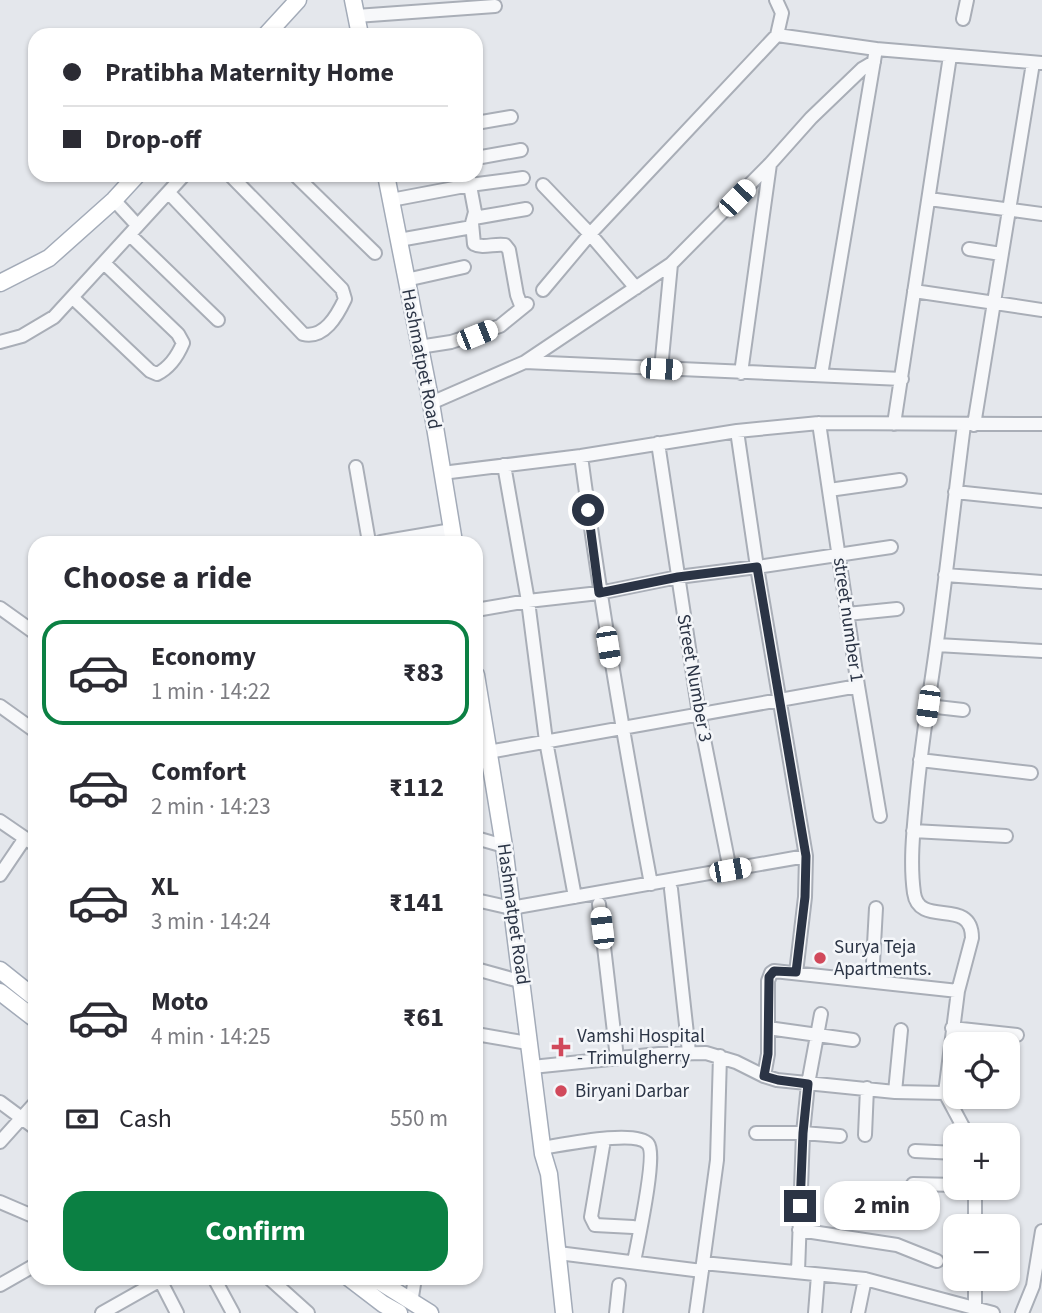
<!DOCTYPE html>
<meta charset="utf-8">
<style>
:root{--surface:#fff;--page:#f2f2f3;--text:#2b2b33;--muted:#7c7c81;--line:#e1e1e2;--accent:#0b8043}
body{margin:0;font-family:"Source Sans 3",sans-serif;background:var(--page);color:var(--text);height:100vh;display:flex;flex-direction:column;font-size:26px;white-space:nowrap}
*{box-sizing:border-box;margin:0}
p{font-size:23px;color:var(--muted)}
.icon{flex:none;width:38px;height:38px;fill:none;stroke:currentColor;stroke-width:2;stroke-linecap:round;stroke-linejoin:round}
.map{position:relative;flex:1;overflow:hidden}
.details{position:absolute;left:28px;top:536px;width:455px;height:749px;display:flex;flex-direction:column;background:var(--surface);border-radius:21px;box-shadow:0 2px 5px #0004}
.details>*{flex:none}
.banner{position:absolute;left:28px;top:28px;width:455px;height:154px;border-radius:21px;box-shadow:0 2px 5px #0004;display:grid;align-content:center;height:154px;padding:0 35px;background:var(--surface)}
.buttons{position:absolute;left:943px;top:1032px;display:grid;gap:14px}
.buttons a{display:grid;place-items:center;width:77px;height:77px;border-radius:14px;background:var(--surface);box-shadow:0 2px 5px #0004;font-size:35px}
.end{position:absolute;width:32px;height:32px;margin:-16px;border:9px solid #2b3445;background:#fff;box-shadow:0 0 0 4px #fff}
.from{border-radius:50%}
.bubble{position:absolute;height:49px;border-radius:21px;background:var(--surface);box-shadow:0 2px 5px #0004;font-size:23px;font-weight:700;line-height:49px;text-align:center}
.car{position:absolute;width:21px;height:42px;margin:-21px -10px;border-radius:9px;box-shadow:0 0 5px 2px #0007;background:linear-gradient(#fff 24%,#345 0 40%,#fff 0 76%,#345 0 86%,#fff 0)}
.banner b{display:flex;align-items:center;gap:24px;height:66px;font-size:26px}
.banner b+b{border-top:2px solid var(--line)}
.banner i{width:18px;height:18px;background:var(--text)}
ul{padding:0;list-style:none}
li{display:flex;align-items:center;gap:21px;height:105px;margin:0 14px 10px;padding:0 21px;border:4px solid transparent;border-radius:21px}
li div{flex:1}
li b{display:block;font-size:26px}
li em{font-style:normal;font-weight:700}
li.on{border-color:var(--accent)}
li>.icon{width:63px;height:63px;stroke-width:1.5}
h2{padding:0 35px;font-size:32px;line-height:84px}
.pay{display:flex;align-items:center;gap:18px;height:77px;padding:0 35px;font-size:26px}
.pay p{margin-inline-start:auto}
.action{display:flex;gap:14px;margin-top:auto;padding:14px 35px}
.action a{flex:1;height:80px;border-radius:21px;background:var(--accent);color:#fff;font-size:28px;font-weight:700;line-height:80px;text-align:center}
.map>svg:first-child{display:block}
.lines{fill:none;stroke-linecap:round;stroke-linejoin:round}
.minor-casing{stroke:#a9aeb7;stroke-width:16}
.major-casing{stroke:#a3abb8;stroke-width:19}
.minor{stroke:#f7f8fa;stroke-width:12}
.major{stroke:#fff;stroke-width:16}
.route{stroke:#2b3445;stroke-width:9}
.poi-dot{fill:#d1495b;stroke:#f4f6f9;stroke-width:2.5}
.labels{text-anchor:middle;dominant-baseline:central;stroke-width:5;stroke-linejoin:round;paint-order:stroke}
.street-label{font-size:19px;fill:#2b3445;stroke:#f4f6f9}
.poi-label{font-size:19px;fill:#2b3445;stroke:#f4f6f9;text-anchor:start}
</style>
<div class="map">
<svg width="1042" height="1313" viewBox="0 0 1042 1313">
<rect width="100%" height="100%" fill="#e4e7ec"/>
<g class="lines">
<defs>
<path id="minor" d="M776 0 782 13 777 35
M356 16 495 6
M963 19 967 0
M476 123 511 117
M476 158 521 150
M770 164 811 118 862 69 874 62
M295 175 375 253
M468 175 475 212 472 223 474 244C483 249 495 243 505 245L509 250 517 295 522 308
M543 185 590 234 636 288
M169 193 303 334C324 339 337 316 345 299L342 289 230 175
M929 199 1042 214
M114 200 137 225
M391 200 470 185 523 178
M474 218 526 209
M130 235 218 320
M399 240 472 227
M969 249 1001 254
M406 280 464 267
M543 290 590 234 777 35 876 49 1042 63
M914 291 1042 310
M73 298 150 371 157 374C169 368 178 355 183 343L178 334 105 264
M0 342 22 336 54 317 184 175
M419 347 451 342 500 326 527 304
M525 362 671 264 770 164 741 373
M661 369 671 264
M821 375 876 49
M431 403 525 362 902 379
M819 423 858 686 880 816
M894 424 950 56
M974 425 1033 63
M737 431 757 567 806 856 805 897 796 973
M658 443 699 714 730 870
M581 456C600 599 624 741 651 884
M504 465 528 601 546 741 575 897
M356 467 369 542
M442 473 581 456 737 431 819 423 1042 424
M829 490 900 480
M955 492 1042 501
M381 542 452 530
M945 575 1042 582
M0 608 35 633
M476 610 528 601 599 593 678 577 757 567 891 547
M847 614 897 609
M937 645 1042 651
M0 706 35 731
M928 706 963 710
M488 752 858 686
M920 760 1031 773
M0 821 35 845
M913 831 1006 836
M476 838 504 846
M0 875 25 838
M671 889 689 1052
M476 900 511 908 806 856
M599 904 617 1058
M476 969 523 982
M872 981 876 908
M768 1028 853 1040
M952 1028 1017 1035
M476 1034 528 1043
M532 1067 659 1054 706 1053 736 1062 764 1076 777 1080 895 1092 945 1093 968 1136
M764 1076 768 1054V981L771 973 774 971 958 991
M895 1092 901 1030
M945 1093 958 991 972 938C972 896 919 929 914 893 910 864 913 833 916 803 920 754 928 705 935 656 946 579 954 502 964 425
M0 1102 35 1128
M756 1133H803L840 1136
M865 1135 867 1088
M604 1140 591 1217 595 1225 633 1227
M0 1142 35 1103
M542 1148C562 1145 636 1129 648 1144 657 1155 637 1245 634 1262
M915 1151 956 1153
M913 1184 956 1185
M0 1202 35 1217
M975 1227V1188
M799 1230 897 1245 937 1261
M558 1253 702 1271
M703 1263 717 1160 720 1056
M798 1272 803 1133 808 1084 821 1014
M159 1278 177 1313
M214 1278 233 1313
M269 1278 308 1313
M0 1285 35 1265
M411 1303 415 1278
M975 1306V1279
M102 1313 164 1278
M616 1313 619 1285
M696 1313 703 1263 865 1279 993 1313
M815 1313 818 1275
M858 1313 865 1279
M1022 1313 1033 1286 1042 1231"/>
<path id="major" d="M353 0 360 35
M266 35 298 0
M386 175 431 403 454 542
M0 283 49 258 114 200 137 175
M476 675 504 846 543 1154 549 1174 564 1313
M0 970 35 998
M0 992 35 1019
M349 1278 383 1304 399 1313
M374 1278 430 1313"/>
</defs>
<use href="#minor" class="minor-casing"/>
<use href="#major" class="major-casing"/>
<use href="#minor" class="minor"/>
<use href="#major" class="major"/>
</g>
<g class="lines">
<path class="route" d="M588 510 599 593 678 577 757 567 806 856 805 897 796 972 774 971 769 977 768 1054 764 1076 778 1080 808 1084 803 1133 800 1206"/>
</g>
<g class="poi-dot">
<circle cx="820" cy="958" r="7"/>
<path d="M557.5 1036.5h7v7h7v7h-7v7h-7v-7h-7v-7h7z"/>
<circle cx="561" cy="1091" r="7"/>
</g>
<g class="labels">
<g class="street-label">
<text transform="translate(421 359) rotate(79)">Hashmatpet Road</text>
<text transform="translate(848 620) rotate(82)">street number 1</text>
<text transform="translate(694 678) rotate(80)">Street Number 3</text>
<text transform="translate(513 914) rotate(82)">Hashmatpet Road</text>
</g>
<g class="poi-label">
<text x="834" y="947">Surya Teja<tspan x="834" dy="22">Apartments.</tspan></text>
<text x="577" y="1036">Vamshi Hospital<tspan x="577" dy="22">- Trimulgherry</tspan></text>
<text x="575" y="1091">Biryani Darbar</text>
</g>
</g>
</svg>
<div class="buttons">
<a><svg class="icon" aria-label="locate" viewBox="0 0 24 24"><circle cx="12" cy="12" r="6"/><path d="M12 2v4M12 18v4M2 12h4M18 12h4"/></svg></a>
<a>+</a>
<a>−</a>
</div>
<i class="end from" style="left:588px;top:510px"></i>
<i class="end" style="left:800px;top:1206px"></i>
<div class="bubble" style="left:824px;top:1181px;width:116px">2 min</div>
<i class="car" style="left:737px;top:198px;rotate:44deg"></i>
<i class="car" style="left:477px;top:335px;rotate:68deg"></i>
<i class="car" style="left:661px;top:369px;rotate:93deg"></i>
<i class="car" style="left:608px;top:647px;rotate:171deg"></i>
<i class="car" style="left:928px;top:706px;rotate:188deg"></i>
<i class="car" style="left:730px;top:870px;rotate:80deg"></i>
<i class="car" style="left:602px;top:928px;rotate:353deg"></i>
<div class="banner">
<b><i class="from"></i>Pratibha Maternity Home</b>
<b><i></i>Drop-off</b>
</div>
<section class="details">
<h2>Choose a ride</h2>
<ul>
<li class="on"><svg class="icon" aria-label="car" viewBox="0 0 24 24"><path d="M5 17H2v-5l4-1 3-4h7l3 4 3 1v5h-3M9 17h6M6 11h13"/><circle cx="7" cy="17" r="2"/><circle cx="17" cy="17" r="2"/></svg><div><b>Economy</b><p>1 min · 14:22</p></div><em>₹83</em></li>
<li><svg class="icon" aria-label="car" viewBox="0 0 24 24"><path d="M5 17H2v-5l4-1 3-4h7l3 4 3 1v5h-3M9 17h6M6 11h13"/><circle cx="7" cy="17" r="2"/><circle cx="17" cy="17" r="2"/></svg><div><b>Comfort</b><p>2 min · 14:23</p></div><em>₹112</em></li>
<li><svg class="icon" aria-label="car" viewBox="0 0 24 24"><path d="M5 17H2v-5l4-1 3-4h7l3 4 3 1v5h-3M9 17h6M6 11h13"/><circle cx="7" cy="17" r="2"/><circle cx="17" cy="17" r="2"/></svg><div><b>XL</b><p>3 min · 14:24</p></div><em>₹141</em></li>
<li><svg class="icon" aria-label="car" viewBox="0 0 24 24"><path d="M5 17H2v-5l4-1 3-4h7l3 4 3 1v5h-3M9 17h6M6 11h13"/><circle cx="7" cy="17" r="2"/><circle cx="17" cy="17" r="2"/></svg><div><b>Moto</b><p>4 min · 14:25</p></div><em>₹61</em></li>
</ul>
<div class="pay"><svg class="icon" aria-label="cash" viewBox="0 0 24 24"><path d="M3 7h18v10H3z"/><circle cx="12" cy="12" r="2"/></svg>Cash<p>550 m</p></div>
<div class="action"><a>Confirm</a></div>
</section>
</div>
